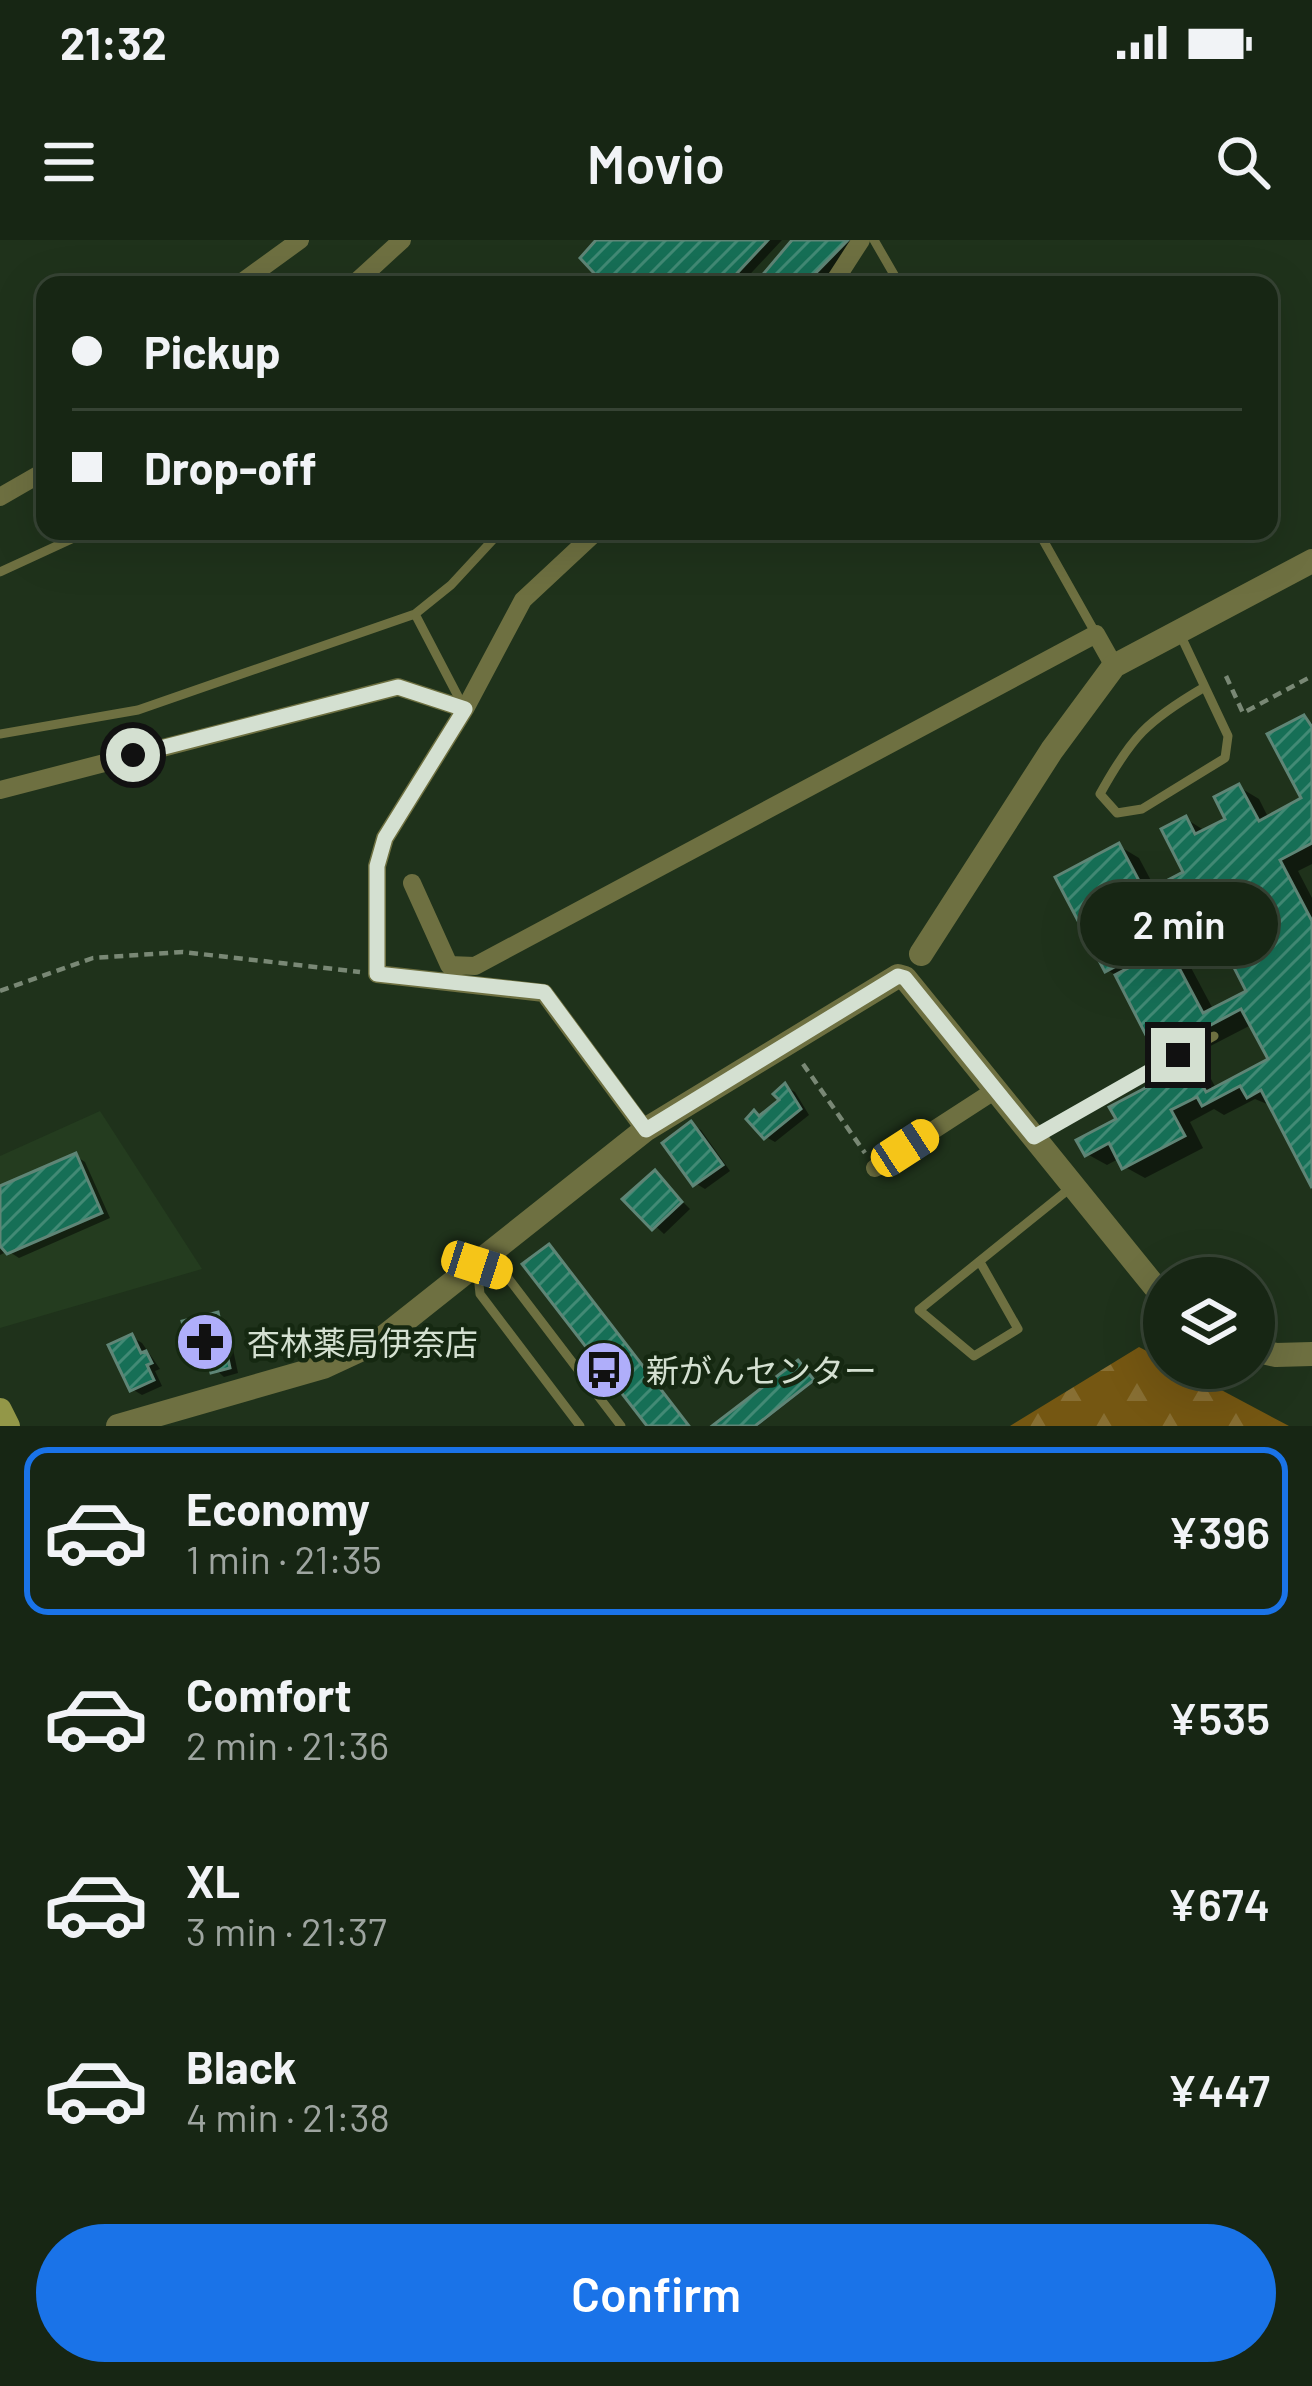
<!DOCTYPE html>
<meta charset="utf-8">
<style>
:root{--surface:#172614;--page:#243222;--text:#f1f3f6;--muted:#9ea5a0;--line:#364334;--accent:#1a73e8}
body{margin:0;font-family:Barlow,"Noto Sans JP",sans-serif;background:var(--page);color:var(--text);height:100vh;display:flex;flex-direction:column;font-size:45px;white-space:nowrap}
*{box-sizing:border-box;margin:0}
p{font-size:39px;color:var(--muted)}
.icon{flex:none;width:66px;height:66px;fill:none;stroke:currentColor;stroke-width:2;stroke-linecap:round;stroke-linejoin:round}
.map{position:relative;height:1186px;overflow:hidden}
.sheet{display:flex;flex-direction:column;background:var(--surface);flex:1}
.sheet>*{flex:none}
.hud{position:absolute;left:36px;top:36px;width:1242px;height:264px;border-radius:24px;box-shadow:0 12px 48px #0002,0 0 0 3px var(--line);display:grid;align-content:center;height:264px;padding:0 36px;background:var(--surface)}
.controls{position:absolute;left:1143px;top:1017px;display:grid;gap:24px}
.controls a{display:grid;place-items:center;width:132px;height:132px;border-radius:50%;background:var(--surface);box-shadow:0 12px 48px #0002,0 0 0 3px var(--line);font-size:60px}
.end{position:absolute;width:54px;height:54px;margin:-27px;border:15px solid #d4e0d1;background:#111;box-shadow:0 0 0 6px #111}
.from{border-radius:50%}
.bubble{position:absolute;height:84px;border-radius:42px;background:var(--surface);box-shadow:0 12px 48px #0002,0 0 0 3px var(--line);font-size:39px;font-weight:600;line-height:84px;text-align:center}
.car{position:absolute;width:36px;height:72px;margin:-36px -18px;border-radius:15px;box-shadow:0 0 9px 3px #0007;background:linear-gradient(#f5c518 24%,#345 0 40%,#f5c518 0 76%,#345 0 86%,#f5c518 0)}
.hud b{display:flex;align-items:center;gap:42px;height:114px;font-size:45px}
.hud b+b{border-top:3px solid var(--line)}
.hud i{width:30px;height:30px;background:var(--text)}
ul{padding:21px 0 0;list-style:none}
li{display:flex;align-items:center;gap:36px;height:168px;margin:0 24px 18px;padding:0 12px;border:6px solid transparent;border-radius:24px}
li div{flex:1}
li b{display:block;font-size:45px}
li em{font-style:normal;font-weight:600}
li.selected{border-color:var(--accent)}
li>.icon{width:108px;height:108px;stroke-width:1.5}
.cta{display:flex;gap:24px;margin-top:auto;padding:24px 36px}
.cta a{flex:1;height:138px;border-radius:72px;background:var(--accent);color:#fff;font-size:48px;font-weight:600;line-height:138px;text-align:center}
.status{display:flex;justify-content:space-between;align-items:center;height:84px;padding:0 60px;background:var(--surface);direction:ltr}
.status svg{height:33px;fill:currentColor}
header{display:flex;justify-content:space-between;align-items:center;height:156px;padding:0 36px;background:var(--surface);font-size:54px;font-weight:600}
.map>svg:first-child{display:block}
.built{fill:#243c1f}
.forest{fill:url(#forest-firs)}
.shadow{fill:#0007;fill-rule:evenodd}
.building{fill:url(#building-hatch);stroke:#5f8576;stroke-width:3}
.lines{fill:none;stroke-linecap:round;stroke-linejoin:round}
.path{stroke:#798875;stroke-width:4.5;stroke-dasharray:9 6;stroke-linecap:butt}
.service{stroke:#6e7041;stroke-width:9}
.minor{stroke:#6e7041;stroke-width:18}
.tertiary{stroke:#6e7041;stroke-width:24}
.secondary{stroke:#939748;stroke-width:24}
.route{stroke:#d4e0d1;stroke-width:15}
.labels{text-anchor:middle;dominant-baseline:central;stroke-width:9;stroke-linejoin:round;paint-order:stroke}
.poi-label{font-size:33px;fill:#d4e0d1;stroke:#152811;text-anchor:start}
</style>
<div class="status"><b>21:32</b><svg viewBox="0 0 49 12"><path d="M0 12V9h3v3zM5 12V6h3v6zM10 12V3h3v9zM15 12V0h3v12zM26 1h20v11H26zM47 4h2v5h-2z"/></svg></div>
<header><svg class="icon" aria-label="menu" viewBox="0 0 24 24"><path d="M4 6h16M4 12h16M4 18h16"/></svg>Movio<svg class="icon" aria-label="search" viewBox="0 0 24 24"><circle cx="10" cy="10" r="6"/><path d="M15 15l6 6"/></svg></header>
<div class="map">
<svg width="1312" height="1186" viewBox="0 0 1312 1186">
<defs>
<pattern id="forest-firs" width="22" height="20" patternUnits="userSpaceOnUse" patternTransform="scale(3)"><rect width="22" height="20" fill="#755712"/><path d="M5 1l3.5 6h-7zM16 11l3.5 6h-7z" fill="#886f33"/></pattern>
<pattern id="building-hatch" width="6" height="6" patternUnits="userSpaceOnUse" patternTransform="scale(3)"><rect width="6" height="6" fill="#166f56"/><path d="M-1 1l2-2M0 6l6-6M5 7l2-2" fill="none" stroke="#428a75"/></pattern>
</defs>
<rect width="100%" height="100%" fill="#1f321b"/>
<path class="built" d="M100 871 202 1029 0 1088V916Z"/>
<path class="forest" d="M1139 1107 1164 1120V1128H1180L1289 1186H1010Z"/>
<path class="shadow" d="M600 0H782L740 45H610Z
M796 0H863L819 45H758Z
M1304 478 1312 483V624L1298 631 1312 658V942L1272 866 1255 859 1224 875 1214 869 1190 882 1203 908 1145 938 1125 927 1120 918 1107 925 1087 914 1120 880 1191 827 1211 839 1217 850 1272 821 1253 784 1193 815 1150 797 1118 736 1107 730 1119 606 1139 618 1156 650 1188 634 1186 579 1207 592 1229 580 1239 547 1259 559 1269 579 1305 560ZM1208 670 1250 752 1214 771 1188 722 1177 715 1191 708 1179 686Z
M786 847 795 852 809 875 775 902 766 897Z
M692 885 701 890 730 931 705 949 695 943Z
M76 916 85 922 110 978 19 1018 8 1011 0 1015V949Z
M655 934 690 969 664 994 626 959Z
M218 1075 227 1081 238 1133 224 1137 213 1127 205 1129 196 1124Z
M132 1097 142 1103 160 1129 155 1131 162 1146 142 1155 132 1149Z
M798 1123 814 1142 758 1186H717Z"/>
<path class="building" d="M596 0H768L726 45H605L580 18Z
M792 0H848L804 45H754Z
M1304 475 1312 487V603L1280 620 1312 681V948L1261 850 1247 858 1240 846 1202 866 1197 857 1171 870 1185 896 1122 929 1109 903 1085 916 1076 900 1116 879 1109 867 1191 824 1206 852 1268 819 1241 769 1171 806 1164 791 1148 799 1115 735 1168 707 1203 773 1246 751 1197 655 1161 674 1173 696 1105 732 1055 637 1119 603 1145 652 1183 632 1161 589 1186 576 1195 594 1225 579 1214 557 1239 544 1259 581 1301 558 1267 494Z
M785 843 801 869 764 899 746 879 754 870 759 876 779 860 773 854Z
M691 881 723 925 693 946 662 903Z
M76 913 102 973 7 1014 0 1006V946Z
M655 930 682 962 652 990 622 959Z
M549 1004 689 1186H647L522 1024Z
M218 1072 230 1128 211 1133 208 1121 193 1126 182 1081Z
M132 1094 141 1113 146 1111 152 1123 147 1125 154 1140 130 1151 108 1105Z
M798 1120 814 1140 755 1186H712Z"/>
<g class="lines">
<path class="path" d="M1226 436 1243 473 1312 436
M0 751 93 718 183 712 360 732
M803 824 865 913"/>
<path class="service" d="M874 0 900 45
M1038 291 1096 394
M0 332 89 291
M415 374 451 345 501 291
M1179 392 1228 496 1225 518 1142 569 1117 573 1100 554C1132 496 1147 481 1203 448
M0 494 138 470 415 374 462 464
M1034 897 1214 796
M980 1022 1018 1089 974 1116 919 1070 1069 949
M580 1186 480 1054 477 1025 505 1034 621 1186"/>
<path class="minor" d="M238 45 300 0
M353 45 402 0
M832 45 861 0
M0 257 45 231
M597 291 523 360 465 469 385 598 377 626V734L544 753 645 890
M0 550 398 447 465 469
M412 643 449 725 475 726 1096 394 1114 426
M875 928 997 849"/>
<path class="tertiary" d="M921 714 1052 510 1114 426 1312 321
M1254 1110 1276 1115 1312 1114
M118 1186 323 1127 379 1101 645 890 898 736 905 738 1164 1058"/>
<path class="secondary" d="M0 1170 8 1186"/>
</g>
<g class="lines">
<path class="route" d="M133 515 398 447 465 469 385 598 377 626V734L544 752 646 890 898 736 905 738 1034 897 1178 815"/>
</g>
<defs>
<symbol id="pharmacy-disc" viewBox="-11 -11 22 22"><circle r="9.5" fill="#afaefa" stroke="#152811"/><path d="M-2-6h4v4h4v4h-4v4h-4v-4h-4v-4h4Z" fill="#111"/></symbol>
<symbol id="bus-disc" viewBox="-11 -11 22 22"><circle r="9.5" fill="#afaefa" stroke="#152811"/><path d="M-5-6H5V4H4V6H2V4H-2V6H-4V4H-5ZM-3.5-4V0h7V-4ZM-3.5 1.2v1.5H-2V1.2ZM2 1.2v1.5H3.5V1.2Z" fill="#111"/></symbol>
</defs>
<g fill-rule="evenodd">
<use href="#pharmacy-disc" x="172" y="1069" width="66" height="66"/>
<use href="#bus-disc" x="571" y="1097" width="66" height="66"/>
</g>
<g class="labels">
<g class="poi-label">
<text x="247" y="1102">杏林薬局伊奈店</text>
<text x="646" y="1130">新がんセンター</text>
</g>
</g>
</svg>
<div class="controls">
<a><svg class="icon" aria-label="layers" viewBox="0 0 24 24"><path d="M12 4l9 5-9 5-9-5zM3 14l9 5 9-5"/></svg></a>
</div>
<i class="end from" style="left:133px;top:515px"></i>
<i class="end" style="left:1178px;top:815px"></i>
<div class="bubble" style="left:1080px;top:642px;width:198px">2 min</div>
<i class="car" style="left:905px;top:908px;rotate:57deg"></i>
<i class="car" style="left:477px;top:1025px;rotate:108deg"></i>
<div class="hud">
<b><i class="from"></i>Pickup</b>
<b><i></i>Drop-off</b>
</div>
</div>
<section class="sheet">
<ul>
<li class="selected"><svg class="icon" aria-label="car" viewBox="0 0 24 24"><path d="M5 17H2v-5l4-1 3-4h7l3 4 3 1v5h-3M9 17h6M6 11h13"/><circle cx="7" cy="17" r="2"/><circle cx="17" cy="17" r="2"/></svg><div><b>Economy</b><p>1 min · 21:35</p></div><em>¥396</em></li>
<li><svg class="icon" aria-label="car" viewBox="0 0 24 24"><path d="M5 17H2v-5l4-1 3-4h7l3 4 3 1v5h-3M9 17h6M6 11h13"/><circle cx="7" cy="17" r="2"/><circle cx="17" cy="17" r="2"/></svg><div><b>Comfort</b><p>2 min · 21:36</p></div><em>¥535</em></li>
<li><svg class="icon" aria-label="car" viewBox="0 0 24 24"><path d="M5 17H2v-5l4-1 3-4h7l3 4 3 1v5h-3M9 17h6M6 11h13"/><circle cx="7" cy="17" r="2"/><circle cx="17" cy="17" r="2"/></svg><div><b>XL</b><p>3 min · 21:37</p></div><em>¥674</em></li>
<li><svg class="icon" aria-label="car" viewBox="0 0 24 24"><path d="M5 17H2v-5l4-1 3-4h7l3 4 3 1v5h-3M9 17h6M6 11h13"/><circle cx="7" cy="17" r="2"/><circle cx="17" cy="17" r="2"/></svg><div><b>Black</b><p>4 min · 21:38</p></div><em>¥447</em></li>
</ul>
<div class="cta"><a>Confirm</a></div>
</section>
